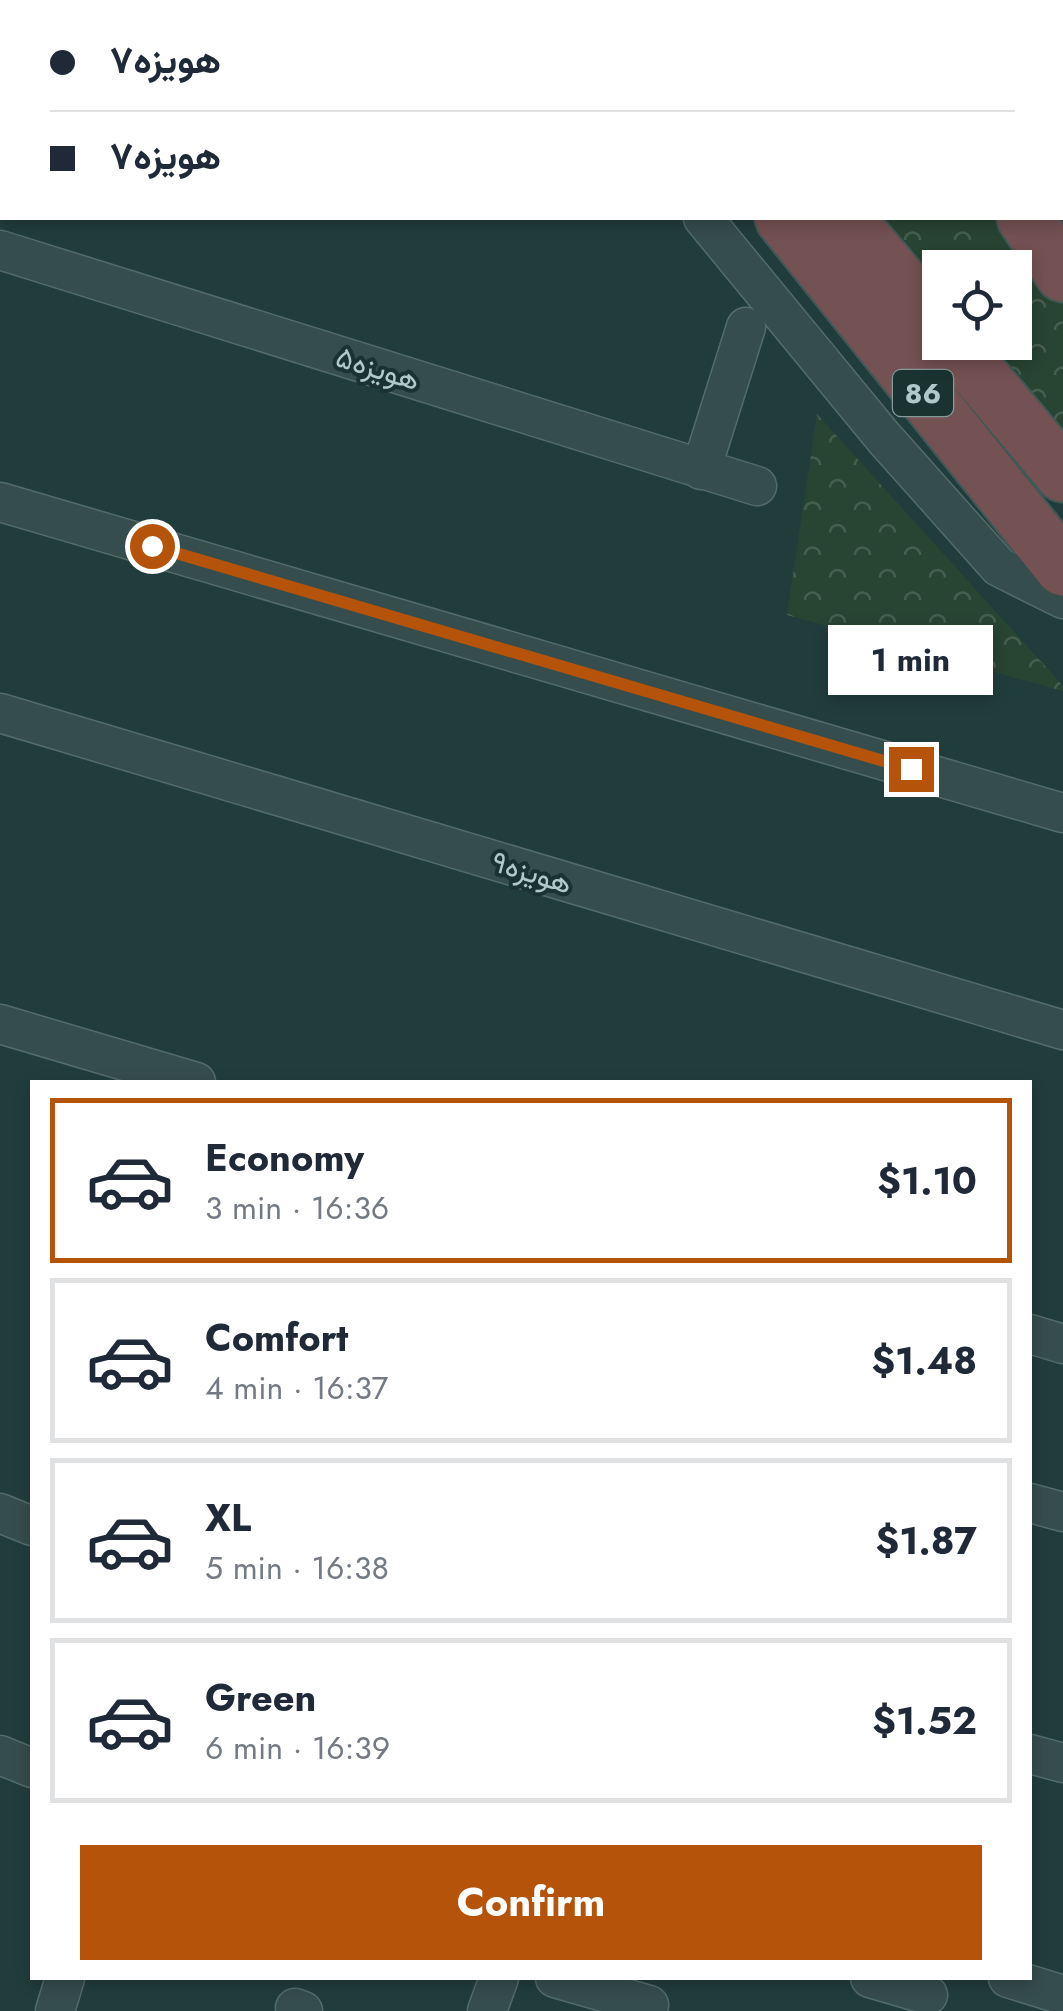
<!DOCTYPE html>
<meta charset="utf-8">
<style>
:root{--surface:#fff;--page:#f6f6f7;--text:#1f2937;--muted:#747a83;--line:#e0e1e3;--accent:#b45309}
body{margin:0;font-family:Jost,Vazirmatn,sans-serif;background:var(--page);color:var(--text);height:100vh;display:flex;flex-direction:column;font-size:38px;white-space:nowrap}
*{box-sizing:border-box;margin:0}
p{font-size:32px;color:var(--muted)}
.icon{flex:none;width:55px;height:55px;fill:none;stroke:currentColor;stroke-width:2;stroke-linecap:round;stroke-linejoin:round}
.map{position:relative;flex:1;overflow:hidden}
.panel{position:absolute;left:30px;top:1080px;width:1002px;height:900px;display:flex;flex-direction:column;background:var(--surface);border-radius:0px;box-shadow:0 5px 15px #0003}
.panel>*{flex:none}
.top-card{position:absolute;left:0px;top:0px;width:1065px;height:220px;box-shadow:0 5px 15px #0003;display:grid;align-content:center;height:220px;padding:0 50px;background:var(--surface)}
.tools{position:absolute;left:922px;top:250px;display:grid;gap:20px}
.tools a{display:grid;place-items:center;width:110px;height:110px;border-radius:0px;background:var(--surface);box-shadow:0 5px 15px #0003;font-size:50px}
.end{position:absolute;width:45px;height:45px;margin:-22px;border:12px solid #b45309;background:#fff;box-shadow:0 0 0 5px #fff}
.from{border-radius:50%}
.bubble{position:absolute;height:70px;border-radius:0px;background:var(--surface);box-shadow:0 5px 15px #0003;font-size:32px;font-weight:700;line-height:70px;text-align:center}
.top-card b{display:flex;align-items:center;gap:35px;height:95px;font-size:38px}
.top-card b+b{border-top:2px solid var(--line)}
.top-card i{width:25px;height:25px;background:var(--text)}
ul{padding:18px 0 0;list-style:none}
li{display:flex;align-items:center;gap:30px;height:165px;margin:0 20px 15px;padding:0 30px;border:5px solid var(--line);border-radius:0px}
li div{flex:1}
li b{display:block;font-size:38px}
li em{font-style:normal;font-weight:700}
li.selected{border-color:var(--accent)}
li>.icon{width:90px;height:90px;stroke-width:1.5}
.cta{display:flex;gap:20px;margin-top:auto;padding:20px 50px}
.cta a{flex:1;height:115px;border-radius:0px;background:var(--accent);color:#fff;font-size:40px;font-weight:700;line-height:115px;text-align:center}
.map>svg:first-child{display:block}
.forest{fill:url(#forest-crowns);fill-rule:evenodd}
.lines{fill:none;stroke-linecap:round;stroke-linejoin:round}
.minor-casing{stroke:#536b69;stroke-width:41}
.highway-casing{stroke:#405856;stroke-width:59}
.minor{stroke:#354d4c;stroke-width:38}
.highway{stroke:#745153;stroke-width:55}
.route{stroke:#b45309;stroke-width:12}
.labels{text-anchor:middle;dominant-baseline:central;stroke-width:8;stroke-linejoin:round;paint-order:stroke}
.shield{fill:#1a3230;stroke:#839c9a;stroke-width:2.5}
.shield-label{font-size:28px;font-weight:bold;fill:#b0c9c8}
.street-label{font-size:30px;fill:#b0c9c8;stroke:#1a3230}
</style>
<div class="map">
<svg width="1063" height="2011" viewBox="0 0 1063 2011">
<defs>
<pattern id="forest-crowns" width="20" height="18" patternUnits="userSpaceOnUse" patternTransform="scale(2.5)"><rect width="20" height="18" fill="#284433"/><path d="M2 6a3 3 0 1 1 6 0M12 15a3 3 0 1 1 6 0" fill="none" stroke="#455e4f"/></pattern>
</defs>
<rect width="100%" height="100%" fill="#213d3b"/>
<path class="forest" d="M834 218H1044L1063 240V493ZM940 268H1015V342H940Z
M817 414 1063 686V691L787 615Z"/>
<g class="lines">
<defs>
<path id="minor" d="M69 0 76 2
M522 0 524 2
M703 218 884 438 999 567 1063 599
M0 250 757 486
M701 470 746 327
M0 502 1063 813
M0 713 1063 1030
M0 1024 196 1082
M1030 1334 1063 1344
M1030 1503 1063 1512
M0 1513 32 1526
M1030 1754 1063 1763
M0 1755 32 1768
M555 1978 649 2005
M870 1978 928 1995
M1008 1978 1063 1995
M295 2008 303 2011
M55 2011 65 1978
M487 2011 499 1978"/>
<path id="highway" d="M641 0 643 2
M879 0 881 2
M934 0 936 2
M1062 152H1063
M783 218 1063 568
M846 218 940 329
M1025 218 1063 274
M952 342 1063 474"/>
</defs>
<use href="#minor" class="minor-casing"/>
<use href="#highway" class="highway-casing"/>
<use href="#minor" class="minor"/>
<use href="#highway" class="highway"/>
</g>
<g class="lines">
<path class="route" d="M152 546 911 769"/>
</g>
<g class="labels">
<rect class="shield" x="893" y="370" width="60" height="46" rx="8"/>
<g class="shield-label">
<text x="923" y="393">86</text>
</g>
<g class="street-label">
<text transform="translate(378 368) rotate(17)">هویزه۵</text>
<text transform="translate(532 872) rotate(17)">هویزه۹</text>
</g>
</g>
</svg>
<div class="tools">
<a><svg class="icon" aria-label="locate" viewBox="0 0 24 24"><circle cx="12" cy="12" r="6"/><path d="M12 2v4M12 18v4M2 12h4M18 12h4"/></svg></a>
</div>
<i class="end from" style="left:152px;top:546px"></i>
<i class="end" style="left:911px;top:769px"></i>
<div class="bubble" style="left:828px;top:625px;width:165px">1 min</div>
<div class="top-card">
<b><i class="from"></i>هویزه۷</b>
<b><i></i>هویزه۷</b>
</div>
<section class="panel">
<ul>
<li class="selected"><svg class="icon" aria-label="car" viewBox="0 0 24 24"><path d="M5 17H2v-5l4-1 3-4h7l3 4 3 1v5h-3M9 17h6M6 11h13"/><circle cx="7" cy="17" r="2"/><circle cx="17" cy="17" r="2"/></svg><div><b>Economy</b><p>3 min · 16:36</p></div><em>$1.10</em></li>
<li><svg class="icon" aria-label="car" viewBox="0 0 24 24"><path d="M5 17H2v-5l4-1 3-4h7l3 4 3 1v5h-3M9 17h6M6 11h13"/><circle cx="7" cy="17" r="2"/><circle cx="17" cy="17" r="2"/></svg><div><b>Comfort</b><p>4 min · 16:37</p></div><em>$1.48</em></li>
<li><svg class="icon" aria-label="car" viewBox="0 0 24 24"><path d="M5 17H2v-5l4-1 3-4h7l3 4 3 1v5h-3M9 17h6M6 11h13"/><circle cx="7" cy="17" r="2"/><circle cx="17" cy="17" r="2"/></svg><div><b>XL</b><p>5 min · 16:38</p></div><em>$1.87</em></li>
<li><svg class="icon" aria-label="car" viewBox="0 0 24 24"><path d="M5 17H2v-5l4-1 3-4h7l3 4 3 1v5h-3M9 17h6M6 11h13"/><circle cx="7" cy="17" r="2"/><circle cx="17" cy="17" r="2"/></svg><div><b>Green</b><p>6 min · 16:39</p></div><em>$1.52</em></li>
</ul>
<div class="cta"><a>Confirm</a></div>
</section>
</div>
